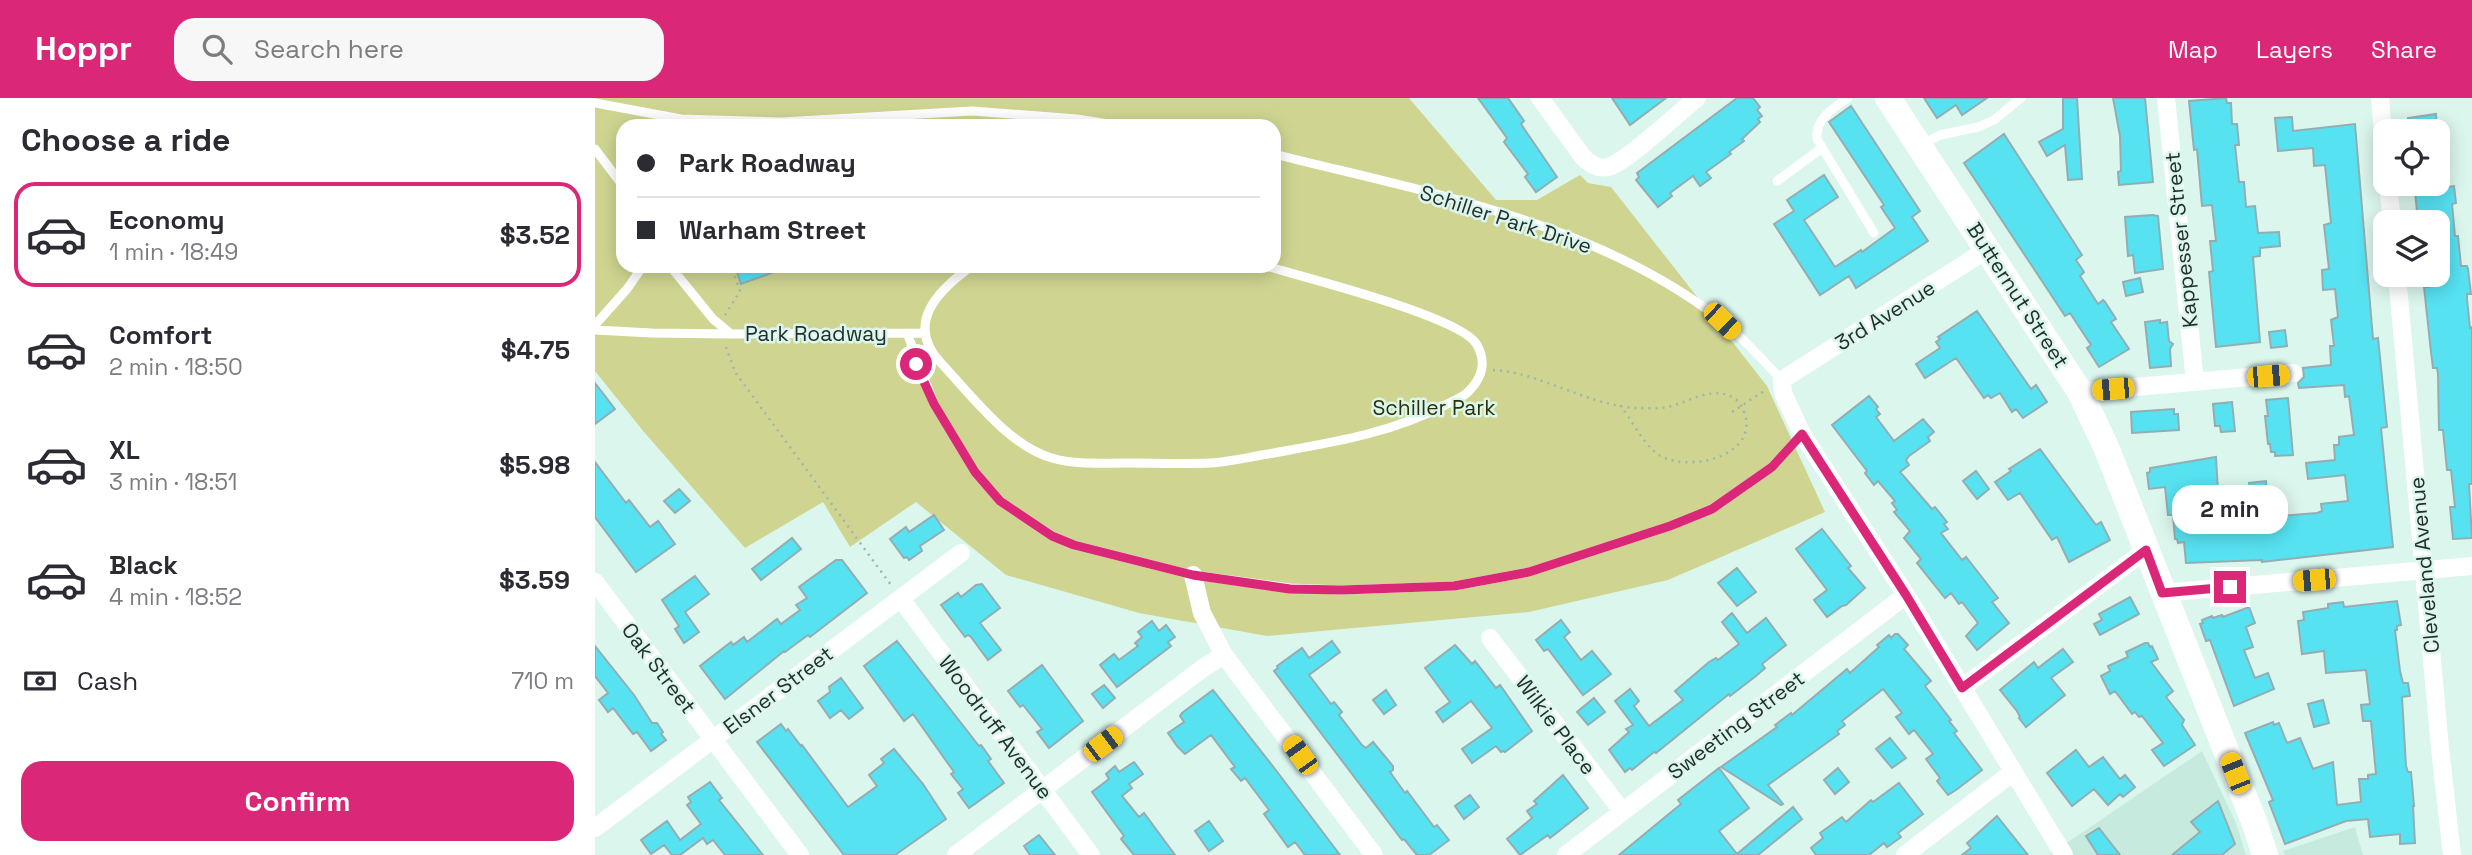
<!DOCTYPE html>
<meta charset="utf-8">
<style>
:root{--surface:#fff;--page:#f7f7f7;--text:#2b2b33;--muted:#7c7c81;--line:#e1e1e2;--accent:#db2777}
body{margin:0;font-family:"Space Grotesk",sans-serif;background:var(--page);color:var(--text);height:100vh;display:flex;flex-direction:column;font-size:26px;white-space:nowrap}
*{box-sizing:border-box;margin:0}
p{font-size:23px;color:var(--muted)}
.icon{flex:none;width:38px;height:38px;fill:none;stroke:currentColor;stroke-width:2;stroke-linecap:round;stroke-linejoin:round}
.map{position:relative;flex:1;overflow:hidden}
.side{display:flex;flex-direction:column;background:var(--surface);width:595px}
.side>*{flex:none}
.hud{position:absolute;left:21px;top:21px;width:665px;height:154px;border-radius:21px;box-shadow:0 4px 18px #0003;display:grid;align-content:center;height:154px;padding:0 21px;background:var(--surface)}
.tools{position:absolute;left:1778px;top:21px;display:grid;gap:14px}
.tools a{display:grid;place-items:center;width:77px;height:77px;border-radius:14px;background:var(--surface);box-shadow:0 4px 18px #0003;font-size:35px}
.end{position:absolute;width:32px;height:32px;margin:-16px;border:9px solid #db2777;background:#fff;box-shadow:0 0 0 4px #fff}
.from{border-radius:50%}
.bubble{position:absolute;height:49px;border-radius:21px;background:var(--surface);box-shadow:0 4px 18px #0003;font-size:23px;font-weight:800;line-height:49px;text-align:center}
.car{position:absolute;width:21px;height:42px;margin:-21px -10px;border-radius:9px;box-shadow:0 0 5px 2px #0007;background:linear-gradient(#f5c518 24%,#345 0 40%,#f5c518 0 76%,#345 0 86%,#f5c518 0)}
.hud b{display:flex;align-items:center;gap:24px;height:66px;font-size:26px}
.hud b+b{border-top:2px solid var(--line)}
.hud i{width:18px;height:18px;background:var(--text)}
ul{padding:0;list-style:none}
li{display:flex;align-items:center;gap:21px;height:105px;margin:0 14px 10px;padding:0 7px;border:4px solid transparent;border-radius:21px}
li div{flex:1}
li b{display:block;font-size:26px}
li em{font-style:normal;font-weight:800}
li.current{border-color:var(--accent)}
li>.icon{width:63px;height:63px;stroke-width:1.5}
h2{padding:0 21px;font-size:32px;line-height:84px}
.pay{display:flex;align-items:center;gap:18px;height:77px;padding:0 21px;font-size:26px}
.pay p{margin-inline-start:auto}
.button{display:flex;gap:14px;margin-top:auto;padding:14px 21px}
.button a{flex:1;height:80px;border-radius:21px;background:var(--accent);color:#fff;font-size:28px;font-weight:800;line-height:80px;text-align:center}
header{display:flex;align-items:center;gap:42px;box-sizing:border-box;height:98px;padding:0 35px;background:var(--accent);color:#fff}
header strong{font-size:33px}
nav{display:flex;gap:38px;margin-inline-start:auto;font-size:24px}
.search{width:490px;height:63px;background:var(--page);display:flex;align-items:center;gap:18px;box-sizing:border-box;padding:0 24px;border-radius:21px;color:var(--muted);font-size:26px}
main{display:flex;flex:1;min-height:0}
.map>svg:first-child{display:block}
.built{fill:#c7eadf}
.green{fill:#cfd591;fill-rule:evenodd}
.building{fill:#57e2f2;stroke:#93aeb2;stroke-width:2}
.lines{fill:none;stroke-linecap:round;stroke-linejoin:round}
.path{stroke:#9fb5ad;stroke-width:2.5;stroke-dasharray:2 5;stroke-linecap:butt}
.lane{stroke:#fff;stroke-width:9}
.street{stroke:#fff;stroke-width:18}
.secondary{stroke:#fff;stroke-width:26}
.route{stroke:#db2777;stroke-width:9}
.labels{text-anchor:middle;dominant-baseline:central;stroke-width:5;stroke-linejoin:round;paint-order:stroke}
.street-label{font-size:21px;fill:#242f2b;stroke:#dbf6ed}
.park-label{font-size:21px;fill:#2d2f05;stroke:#dbf6ed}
</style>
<header>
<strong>Hoppr</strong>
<div class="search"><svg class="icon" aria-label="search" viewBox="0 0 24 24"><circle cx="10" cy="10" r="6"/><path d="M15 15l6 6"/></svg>Search here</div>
<nav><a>Map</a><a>Layers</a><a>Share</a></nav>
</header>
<main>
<section class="side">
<h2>Choose a ride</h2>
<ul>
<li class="current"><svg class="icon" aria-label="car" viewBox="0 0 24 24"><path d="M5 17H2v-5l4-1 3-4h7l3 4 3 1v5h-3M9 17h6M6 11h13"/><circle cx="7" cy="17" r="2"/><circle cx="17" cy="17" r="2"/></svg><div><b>Economy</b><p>1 min · 18:49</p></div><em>$3.52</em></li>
<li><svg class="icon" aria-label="car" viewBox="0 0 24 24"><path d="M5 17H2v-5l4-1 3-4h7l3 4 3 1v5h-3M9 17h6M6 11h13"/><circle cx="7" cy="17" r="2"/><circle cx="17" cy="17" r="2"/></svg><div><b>Comfort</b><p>2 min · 18:50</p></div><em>$4.75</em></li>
<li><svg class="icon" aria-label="car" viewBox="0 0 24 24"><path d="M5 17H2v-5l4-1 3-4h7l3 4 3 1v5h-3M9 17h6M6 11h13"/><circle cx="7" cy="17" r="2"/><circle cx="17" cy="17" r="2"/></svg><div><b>XL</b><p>3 min · 18:51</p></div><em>$5.98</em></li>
<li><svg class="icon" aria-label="car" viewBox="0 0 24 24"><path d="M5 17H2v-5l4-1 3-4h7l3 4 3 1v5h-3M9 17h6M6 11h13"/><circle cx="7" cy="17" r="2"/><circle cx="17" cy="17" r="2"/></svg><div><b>Black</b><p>4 min · 18:52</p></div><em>$3.59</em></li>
</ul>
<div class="pay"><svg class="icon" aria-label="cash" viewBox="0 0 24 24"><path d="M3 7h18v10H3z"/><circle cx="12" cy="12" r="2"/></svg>Cash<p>710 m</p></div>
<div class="button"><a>Confirm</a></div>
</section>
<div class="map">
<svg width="1877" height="757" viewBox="0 0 1877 757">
<rect width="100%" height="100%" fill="#dbf6ed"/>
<path class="built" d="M1607 653 1641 725 1651 757H1454Z
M1760 729 1768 757H1690L1688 753Z"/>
<path class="green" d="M0 0H814L901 102H942L985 77 993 85 1016 89 1172 288 1230 414 1073 482 934 514 672 538 544 515 411 477 321 404 255 449 228 404 150 450 49 334 0 273ZM28 28H679V168H28Z"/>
<path class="building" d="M883 0H913L929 23 926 26 962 79 941 94 930 79 933 76 909 44 912 40Z
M1017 0H1071L1035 27Z
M1142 0H1158L1165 9 1162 12 1167 18 1163 21 1165 24 1147 41 1149 43 1134 54 1136 56 1111 74 1116 80 1105 88 1098 78 1075 95 1077 98 1063 109 1041 82 1044 79 1042 75Z
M1329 0H1392L1367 17 1361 7 1342 20Z
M1468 0H1482L1487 81 1473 82 1470 47 1452 58 1444 44 1468 31Z
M1518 0H1550L1558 84 1524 87 1523 74 1526 73 1525 38Z
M1631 0 1632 5H1636L1637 26H1642L1644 47H1640L1644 84H1649L1651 109 1660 108 1663 135 1684 134 1685 148 1665 150V158L1658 159 1665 244 1621 249 1614 174 1618 173 1615 143H1621L1617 107 1607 108 1602 51 1599 52 1594 3Z
M1256 8 1325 113 1317 119 1333 143 1261 190 1254 178 1225 197 1179 126 1199 113 1192 102 1229 77 1243 99 1209 122 1240 169 1266 152 1267 154 1300 130 1286 109 1289 107 1234 24Z
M1841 16 1842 33H1814L1813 20Z
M1697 19 1698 33 1760 26 1778 241 1783 240 1792 329 1786 330 1798 449 1667 464V462L1591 465 1589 444 1583 445 1582 441H1580L1578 417H1573L1570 389 1554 391 1552 375 1555 374V370L1621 359 1623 393 1628 392 1631 414 1657 411 1654 385 1671 383 1673 407H1682L1684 418 1722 415 1727 413 1726 406 1753 403 1750 377 1713 381 1711 365 1740 362 1739 347H1744V339L1759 337 1754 298 1750 299 1749 287 1704 290 1703 285 1709 279 1708 270 1736 267 1735 248H1739L1736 222 1743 219 1740 191 1728 192 1727 172 1734 171 1729 127 1736 125 1730 67 1719 68 1718 50 1683 53 1680 20Z
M1409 36 1487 157 1481 162 1489 174 1485 178 1503 206 1508 202 1510 204 1521 221 1516 224 1534 251 1504 269 1492 250 1496 247 1475 215 1470 218 1369 65Z
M1859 88 1861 105 1857 106 1860 138H1863L1866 168H1872L1873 171 1876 196H1872V201L1875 230 1877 229V386H1874L1877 440 1858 441 1855 409H1860L1856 372H1852L1848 332H1844L1843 276 1842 270H1838L1836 254 1829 189H1834L1833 177H1843V124H1823L1820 93Z
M1558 117 1563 118 1568 171 1540 175 1538 157 1533 158 1530 119Z
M140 168H190V170L146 186Z
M1545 180 1548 194 1531 198 1528 184Z
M1382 213 1436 291 1441 287 1452 304 1428 320 1421 311 1417 314 1405 295 1396 300 1393 297 1389 300 1361 260 1330 280 1321 266 1345 250 1341 244 1345 241 1343 239Z
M1565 222V225L1572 224 1574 243 1578 246 1575 251 1576 268 1555 270 1550 224Z
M1690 232 1692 248 1676 250 1674 234Z
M0 285 20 311 0 326Z
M1274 298 1283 309 1281 311 1285 316 1281 319 1299 343 1328 321 1339 334 1333 339 1335 343 1314 358 1311 362 1314 367 1305 374 1337 411 1340 409 1352 424 1349 426 1353 431 1346 435 1367 462 1371 459 1403 500 1397 504 1414 525 1382 552 1371 538 1383 525 1367 504 1364 506 1356 495 1350 500 1322 465 1326 461 1309 440 1315 433 1299 414 1302 412 1297 405 1300 403 1283 383 1279 387 1270 375 1272 373 1237 327Z
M1693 300 1698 357 1680 358V354H1676L1675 346H1673L1670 318H1673L1671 302Z
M1637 304 1640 333 1626 334 1625 328H1620L1618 306Z
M1579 311V316H1583L1584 332 1537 335 1536 314Z
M1445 351 1501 427 1506 424 1515 442 1474 464 1462 439 1457 442 1425 395 1413 402 1400 384 1416 373 1414 371Z
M0 364 31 405 34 402 55 429 63 423 80 446 41 474 0 419Z
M1381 373 1394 391 1382 401 1368 383Z
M84 391 95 403 80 415 69 403Z
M339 417 349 432 325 448 327 453 314 462 312 459 309 460 295 441 311 429 314 434Z
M1227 431 1256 468 1253 470 1270 490 1251 507 1247 508 1232 519 1219 502 1232 492 1201 451Z
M197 440 206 451 166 482 157 471Z
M241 462H247L272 495 215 539 213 537 190 554 189 553 130 601 105 568 136 544 138 547 149 539 152 544 182 521 186 526 205 512 201 507 212 500 204 489Z
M1142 470 1161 494 1142 508 1123 485Z
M100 478 114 496 90 514 104 534 89 545 80 531 84 528 67 502Z
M387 486 405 510 385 525 406 552 393 562 376 539 373 537 370 539 346 507 363 495 366 499 381 487Z
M1535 499 1544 516 1505 537 1499 526 1507 522 1504 516Z
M1802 503 1806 527 1802 528V532H1800L1805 573 1808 585H1813L1815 598 1807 599 1811 668 1813 674H1816L1819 708H1818L1820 745 1805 746V736L1775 739 1773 721 1751 723 1690 746 1674 704 1678 702 1650 635 1678 624 1679 627 1684 625 1692 645 1705 640 1718 671 1738 664 1742 707 1766 704 1764 681H1773V677L1781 676 1776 623H1768L1766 607 1775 606 1771 572 1731 575 1729 553 1707 556 1703 523 1709 522 1708 514 1733 510V506L1748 504 1749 509Z
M1654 509 1660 525 1651 529 1658 549 1649 552 1660 580 1673 575 1679 591 1639 608 1615 542 1611 543 1605 526 1608 525 1607 522 1617 518 1618 520 1627 517 1628 519Z
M1137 515 1152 535 1171 520 1191 547 1167 566 1170 570 1161 578 1135 598 1134 596 1061 655 1059 654 1037 672 1035 670 1030 674 1014 652 1034 634 1031 631 1038 627 1020 603 1035 591 1044 603 1039 608 1054 628 1088 602 1080 593 1114 564 1121 560 1123 562 1144 546 1127 524Z
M966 522 975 534 969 539 986 562 997 553 1016 576 988 597 953 551 949 553 941 542Z
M557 523 564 533 571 527 580 539 573 544 576 548 522 589 505 567 519 556 524 562 543 548 540 545 547 539 543 534Z
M1300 536H1303L1313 547 1309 551 1336 583 1330 588 1356 622 1354 623 1362 633 1359 635 1387 672 1361 692 1353 697 1342 683 1345 680 1331 661 1338 656 1319 632 1314 636 1301 619 1307 615 1288 591 1247 623 1250 627 1242 633 1244 636 1173 687 1188 706 1186 707 1126 669 1182 629 1180 627 1196 615 1197 617 1252 571 1255 575 1284 549 1282 547 1294 537 1296 540Z
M302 543 384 648 386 647 396 661 393 663 409 685 374 710 363 695 368 691 356 676 359 674 318 616 309 623 269 568Z
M737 543 745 554 714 577 736 606 739 604 747 614 744 617 767 647 771 650 778 644 798 668V672L795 674 810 695 812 693 839 729 842 727 854 742 834 757H822L809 741 807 742 679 573 683 570 682 568 707 550 714 560Z
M1550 545H1553L1555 549 1557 548 1563 561 1556 564 1578 593 1571 599 1589 622 1587 627 1600 647 1569 668 1557 652 1568 645 1547 618 1544 619 1540 614 1537 616 1520 593 1515 596 1506 578 1515 573 1513 568 1533 559 1531 554Z
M860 547 877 566 880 563 901 590 905 587 937 633 910 654 908 653 906 654 901 648 877 665 867 651 897 630 876 603 848 624 841 614 855 604 830 570Z
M0 548 39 597 57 625H62L68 634 66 636 71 642 56 653 42 634 38 636 18 610 13 614 4 602 13 595 0 578Z
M1468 551 1478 564 1456 580 1470 597 1431 629 1424 620 1425 619 1422 613 1405 592 1439 564 1443 570Z
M447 567 488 623 454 650 442 634 447 631 428 607 425 609 413 593Z
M246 580 268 610 254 621 246 612 235 620 223 603 235 594 234 589Z
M509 587 520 600 508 610 497 596Z
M618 592 680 671 745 757H710L700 744 693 749 669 716 674 712 650 680 646 683 636 671 640 669 616 637 590 656 582 648 573 635 589 624 585 618 587 615Z
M791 592 801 607 789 616 778 602Z
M999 600 1010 614 993 627 982 614Z
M1728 602 1734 625 1719 629 1713 606Z
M186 626 191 633 193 631 206 648 207 647 253 709 282 688 274 677 289 665 286 661 299 651 328 686 351 721 300 757H249L162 644Z
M1295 640 1311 660 1297 670 1281 651Z
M1481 652 1494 669 1508 659 1525 681 1530 677 1540 689 1528 699 1525 696 1513 707 1499 691 1477 708 1452 675Z
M539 664 548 676 534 686 537 690 527 698 544 719 549 715 580 757H539L526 741 529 738 497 694 514 681 511 676 520 668 524 674Z
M1124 670 1154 710 1124 733 1142 756 1198 709 1207 721 1163 757H1024L1086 706 1083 702Z
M1243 670 1254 684 1240 696 1229 682Z
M968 677 993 710 955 740 953 737 925 757 912 741 937 720 932 713 942 706 939 703Z
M115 684 127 700 124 702 168 757H130L118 742 112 746 108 740 85 757H77L69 747 56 756 46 742 72 723 85 742 106 726 92 707 96 704 93 699Z
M1304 685 1328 716 1303 735 1306 739 1292 749 1289 745 1274 757H1221L1216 750 1228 740 1225 735 1247 719 1251 724 1276 702 1278 704Z
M875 697 884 709 869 721 860 708Z
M1623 703 1640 746 1627 757H1577L1605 734 1596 724Z
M1402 718 1433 757H1367L1376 750 1372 745Z
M614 723 628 743 614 753 600 733Z
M1504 730 1525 757H1503L1491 738Z
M444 737 460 757H435L429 748Z"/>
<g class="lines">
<path class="path" d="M130 217 145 193 136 168
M131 249 140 274 296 487
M898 272C944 274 992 307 1041 310 1051 310 1063 311 1073 309 1094 304 1117 287 1139 300 1145 304 1148 310 1150 317 1163 360 1086 377 1060 354 1046 342 1036 321 1025 307
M1137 314 1172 291"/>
<path class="lane" d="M1253 0C1238 10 1220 21 1222 41L1279 135
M0 5 86 21 187 24 377 13 482 21 526 28
M1326 47 1345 37 1383 29 1399 22 1426 0
M0 51 28 88
M679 56C832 95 999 123 1126 222 1148 239 1167 262 1187 282
M1182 83 1227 50
M75 168 118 221 136 236 328 235
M377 168C343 192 309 226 346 265 375 296 415 349 457 360 479 367 507 365 531 365 559 365 587 366 615 365 634 364 654 359 673 356 733 345 795 336 850 307 858 303 867 300 873 294 887 280 892 265 882 247 868 219 708 179 671 168
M0 227 32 191 48 168
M0 232 57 235 136 236
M312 235 339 306 380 374 405 403 457 438 479 447 598 477 695 490 747 492 859 488 934 474 1075 428 1117 411 1177 369 1207 336"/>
<path class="street" d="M945 0 988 59C995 66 1002 71 1013 69 1032 64 1083 15 1102 0
M1571 0 1600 284
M1785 0 1790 57
M1793 86 1797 124
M1393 151 1187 282 1188 295 1207 336 1311 497 1469 757
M1802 177 1845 650 1857 757
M1485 294 1698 275
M598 477 607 515 629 557 779 757
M0 484 205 757
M1567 495 1877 468
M306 501 496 757
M895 540 1027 713
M1367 590 1551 452
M0 730 366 455
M361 757 608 570 629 557
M971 757 1311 497
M1310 757 1418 674"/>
<path class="secondary" d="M1293 0 1485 294 1511 349 1660 726 1670 757"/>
</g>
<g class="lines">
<path class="route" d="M321 266 339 306 380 374 405 403 457 438 479 447 598 477 695 491 747 492 859 488 934 474 1075 428 1117 411 1177 369 1207 336 1311 497 1367 590 1551 452 1567 495 1635 489"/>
</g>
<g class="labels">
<g class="street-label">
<text transform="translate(911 121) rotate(18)">Schiller Park Drive</text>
<text transform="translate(1586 142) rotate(-96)">Kappesser Street</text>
<text transform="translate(1423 197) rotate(57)">Butternut Street</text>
<text transform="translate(1290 217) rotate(-32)">3rd Avenue</text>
<text x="221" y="235">Park Roadway</text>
<text transform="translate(1829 467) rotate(-95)">Cleveland Avenue</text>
<text transform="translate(64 570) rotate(53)">Oak Street</text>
<text transform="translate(183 592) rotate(-37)">Elsner Street</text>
<text transform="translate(961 627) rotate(53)">Wilkie Place</text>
<text transform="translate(1141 627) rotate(-37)">Sweeting Street</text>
<text transform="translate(401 629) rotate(53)">Woodruff Avenue</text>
</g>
<g class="park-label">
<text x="839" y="309">Schiller Park</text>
</g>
</g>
</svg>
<div class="tools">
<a><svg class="icon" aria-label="locate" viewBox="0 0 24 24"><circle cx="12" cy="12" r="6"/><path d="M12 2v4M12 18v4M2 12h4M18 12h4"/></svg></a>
<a><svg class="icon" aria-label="layers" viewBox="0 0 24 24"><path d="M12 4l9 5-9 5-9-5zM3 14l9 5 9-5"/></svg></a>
</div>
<i class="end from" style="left:321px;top:266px"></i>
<i class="end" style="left:1635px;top:489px"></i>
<div class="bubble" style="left:1577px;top:387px;width:116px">2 min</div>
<i class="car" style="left:1127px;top:223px;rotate:134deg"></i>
<i class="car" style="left:1673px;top:278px;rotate:85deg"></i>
<i class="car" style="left:1518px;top:291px;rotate:265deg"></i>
<i class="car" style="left:1719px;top:482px;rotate:265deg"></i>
<i class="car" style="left:508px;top:646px;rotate:53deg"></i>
<i class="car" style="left:705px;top:657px;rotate:324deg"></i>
<i class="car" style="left:1640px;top:675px;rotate:338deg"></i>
<div class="hud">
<b><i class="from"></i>Park Roadway</b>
<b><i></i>Warham Street</b>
</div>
</div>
</main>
